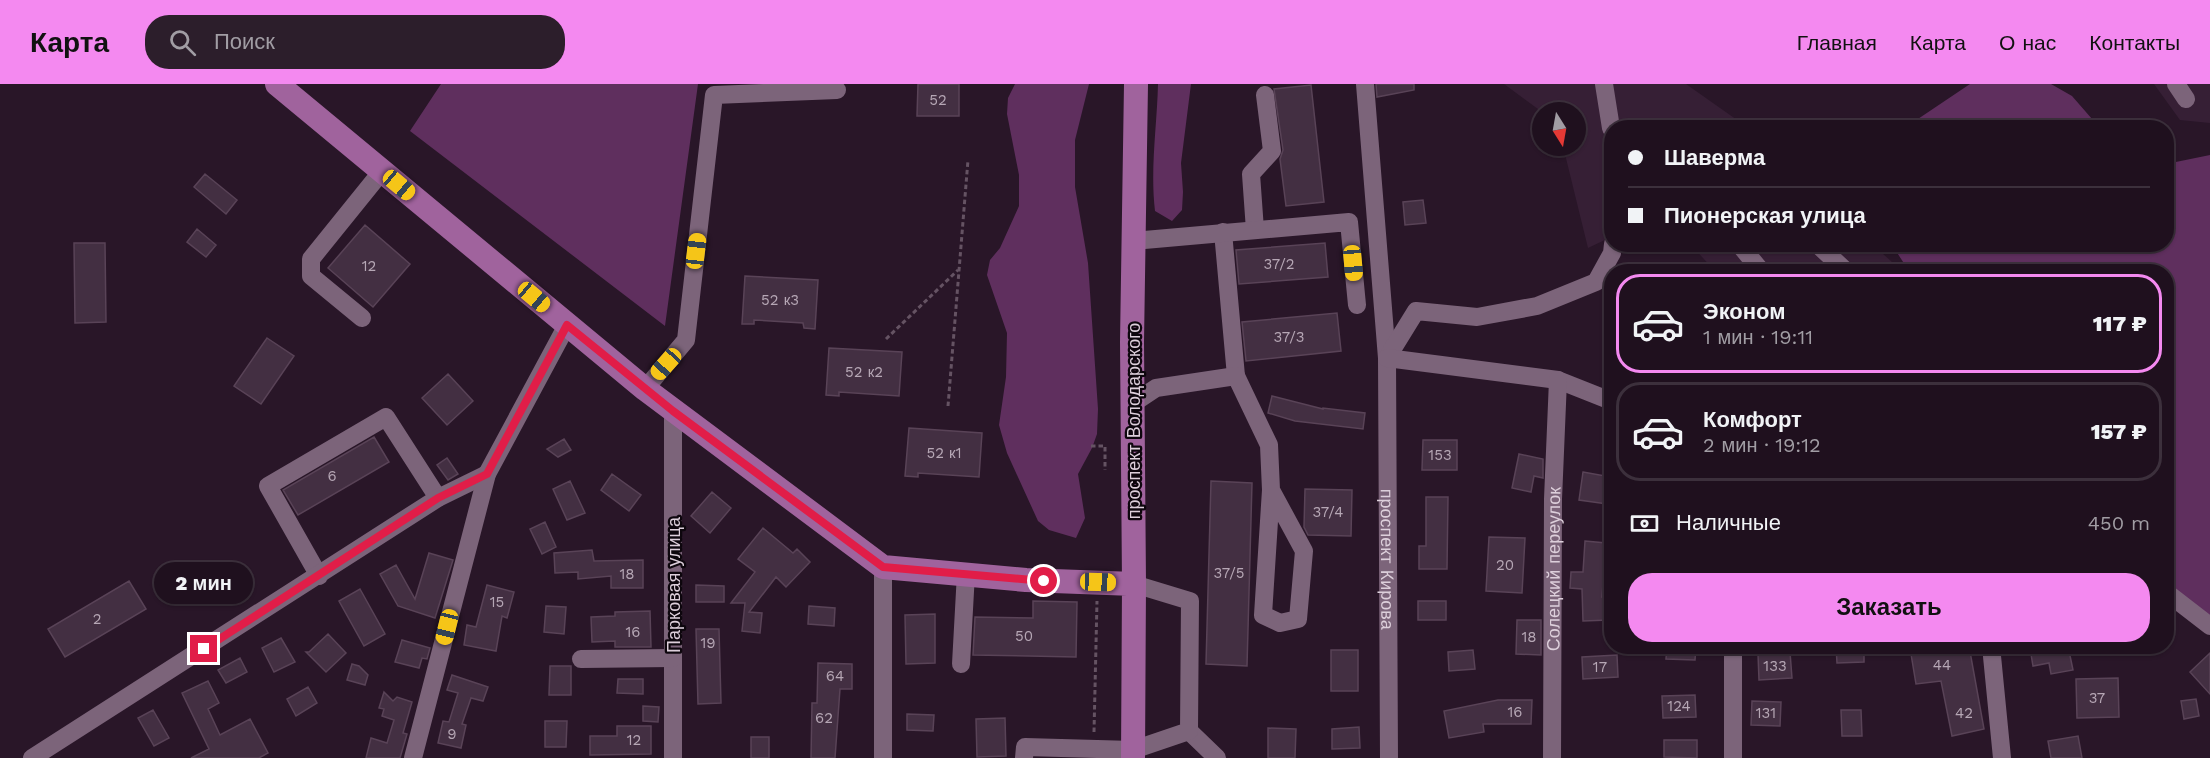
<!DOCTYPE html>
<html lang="ru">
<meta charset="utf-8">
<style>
:root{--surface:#1f101e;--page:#2c1e2b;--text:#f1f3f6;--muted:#a19da4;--line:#3c303c;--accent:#f489f0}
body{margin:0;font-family:"Work Sans",sans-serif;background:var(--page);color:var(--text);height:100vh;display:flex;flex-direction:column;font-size:22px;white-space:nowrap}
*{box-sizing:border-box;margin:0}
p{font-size:20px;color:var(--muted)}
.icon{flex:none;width:33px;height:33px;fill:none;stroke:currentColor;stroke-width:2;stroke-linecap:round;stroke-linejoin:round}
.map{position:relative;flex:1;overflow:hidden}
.side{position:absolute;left:1604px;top:180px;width:570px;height:390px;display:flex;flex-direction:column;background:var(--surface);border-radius:24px;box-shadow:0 2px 4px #0004,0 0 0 2px var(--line)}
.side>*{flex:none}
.top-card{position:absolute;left:1604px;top:36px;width:570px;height:132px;border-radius:24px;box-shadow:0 2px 4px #0004,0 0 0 2px var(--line);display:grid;align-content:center;height:132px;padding:0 24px;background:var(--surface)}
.needle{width:39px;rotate:169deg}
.tools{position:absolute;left:1532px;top:18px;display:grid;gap:12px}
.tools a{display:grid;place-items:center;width:54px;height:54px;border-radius:50%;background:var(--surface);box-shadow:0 2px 4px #0004,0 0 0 2px var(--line);font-size:30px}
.end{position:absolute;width:27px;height:27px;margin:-14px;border:8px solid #e11d48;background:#fff;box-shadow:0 0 0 3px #fff}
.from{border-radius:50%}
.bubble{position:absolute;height:42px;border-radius:21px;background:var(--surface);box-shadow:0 2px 4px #0004,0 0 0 2px var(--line);font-size:20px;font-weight:800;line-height:42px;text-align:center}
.car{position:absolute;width:18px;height:36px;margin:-18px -9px;border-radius:8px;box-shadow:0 0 4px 2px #0007;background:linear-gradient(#f5c518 24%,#345 0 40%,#f5c518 0 76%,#345 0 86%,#f5c518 0)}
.top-card b{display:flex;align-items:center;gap:21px;height:57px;font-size:22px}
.top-card b+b{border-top:2px solid var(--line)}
.top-card i{width:15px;height:15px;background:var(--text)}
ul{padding:10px 0 0;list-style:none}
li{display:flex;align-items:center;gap:18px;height:99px;margin:0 12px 9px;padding:0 12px;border:3px solid var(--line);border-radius:24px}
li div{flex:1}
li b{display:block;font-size:22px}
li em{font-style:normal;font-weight:800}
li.current{border-color:var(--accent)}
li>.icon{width:54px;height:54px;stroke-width:1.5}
.pay{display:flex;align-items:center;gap:15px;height:66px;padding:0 24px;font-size:22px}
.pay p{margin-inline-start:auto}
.action{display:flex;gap:12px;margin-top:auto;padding:12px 24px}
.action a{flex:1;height:69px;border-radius:24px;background:var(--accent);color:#111;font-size:24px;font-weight:800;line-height:69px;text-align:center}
header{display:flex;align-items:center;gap:36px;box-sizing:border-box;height:84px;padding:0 30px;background:var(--accent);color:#111}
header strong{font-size:28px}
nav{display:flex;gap:33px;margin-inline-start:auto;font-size:21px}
.search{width:420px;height:54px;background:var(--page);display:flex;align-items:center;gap:15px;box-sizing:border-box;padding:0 21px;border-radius:24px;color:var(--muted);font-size:22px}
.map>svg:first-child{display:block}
.built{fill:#361f35}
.forest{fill:#5f2f5e}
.building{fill:#432f42;stroke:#594357;stroke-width:1.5}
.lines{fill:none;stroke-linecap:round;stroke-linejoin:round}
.path{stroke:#655363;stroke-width:3;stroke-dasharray:4.5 3;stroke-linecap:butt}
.minor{stroke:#7c647a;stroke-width:18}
.major{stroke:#a0639d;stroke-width:24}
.route{stroke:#e11d48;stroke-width:8}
.labels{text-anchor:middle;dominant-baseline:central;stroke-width:4.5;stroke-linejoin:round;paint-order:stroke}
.number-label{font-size:15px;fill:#b6a7b5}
.street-label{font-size:18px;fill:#ddcfdb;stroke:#0d060d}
</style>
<header>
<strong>Карта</strong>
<div class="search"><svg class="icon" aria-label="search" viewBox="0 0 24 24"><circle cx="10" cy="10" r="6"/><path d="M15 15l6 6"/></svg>Поиск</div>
<nav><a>Главная</a><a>Карта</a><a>О нас</a><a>Контакты</a></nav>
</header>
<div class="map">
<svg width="2210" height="674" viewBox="0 0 2210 674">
<rect width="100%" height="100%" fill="#291628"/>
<path class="built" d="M1504 0H1686L1747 43 1611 44V153L1588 164 1563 62H1575V28H1542Z
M2154 0H2210V39L2180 36Z
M1691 161H1873L1892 178 1895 187H1715Z"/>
<path class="forest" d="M441 0H698L665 242 410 47Z
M1015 0H1089L1075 56V103L1088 179 1098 325 1097 350 1092 364 1078 390 1085 434 1076 454 1049 446 1038 437 1007 369 999 341 1006 293 1007 249 987 191 990 176 1000 164 1019 122V91L1007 30 1008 14Z
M1158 0H1191L1181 79 1183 108 1182 126 1172 137 1155 127C1150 85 1157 42 1158 0Z
M1970 0H2051L2072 12 2099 43H1906Z
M2210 71V539L2166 505V188L1909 187 1892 161 2166 160V80Z"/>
<path class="building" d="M918 0H959V32H917Z
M1376 0H1414V6L1377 13Z
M1311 1 1324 118 1286 122 1280 75 1283 66 1274 5Z
M205 90 237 116 226 130 194 103Z
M1423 116 1426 139 1405 141 1403 118Z
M365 141 410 180 373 223 328 184Z
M197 145 216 161 206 173 187 158Z
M74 159H105L106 238 75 239Z
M1325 159 1328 193 1239 200 1236 166Z
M745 192 818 196 815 245 804 244 803 239 754 236V240H742Z
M1337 229 1341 267 1246 277 1242 238Z
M267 254 294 272 261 320 234 302Z
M829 264 902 268 899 312 839 308V312L826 311Z
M448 290 473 317 447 341 422 314Z
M1272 312 1323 325V324L1365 329 1363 345 1295 337 1268 329Z
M909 344 982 349 979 393 918 389V393L905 392Z
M374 353 389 378 298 431 283 406Z
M564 355 571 366 558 373 547 365Z
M1423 356H1457V386H1422Z
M1519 370 1543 375V394L1534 392 1531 408 1512 404Z
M447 374 458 390 448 396 437 381Z
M1583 388 1611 393 1607 420 1579 416Z
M612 390 641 411 629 427 601 406Z
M570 397 585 429 567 436 553 405Z
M1211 397 1252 399 1247 582 1206 580Z
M1305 405 1352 406 1351 452 1308 451 1304 443Z
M712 408 731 424 710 449 691 432Z
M1426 413H1448L1447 485H1419V462H1426Z
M545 438 556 463 542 470 530 445Z
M763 444 793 469 797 465 810 478 786 503 776 493 749 528 762 529 760 549 742 547 745 519H731L755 488 738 475Z
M1489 453 1525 454 1522 509 1486 507Z
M1585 457 1606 459 1602 513H1609V536L1583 537 1582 505 1570 504 1571 488H1583Z
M592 466 594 477 643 476V504H611V492L578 495V488L555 489 554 469Z
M429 469 453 476 435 534 398 522 380 490 396 481 415 515Z
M129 497 146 525 65 573 48 545Z
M487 501 514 508 507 534 502 532 496 567 464 561 467 541 476 543Z
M696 501 724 502V518H696Z
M360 505 385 550 364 562 339 517Z
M1033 517 1077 518 1076 573 973 571 975 533 1033 534Z
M1418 517H1446V536H1418Z
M546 522 566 523 564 550 544 548Z
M809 522 835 524 834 542 808 540Z
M650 527 651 563H615V557L592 558 591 533 615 532V528Z
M935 530V579L906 580 905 531Z
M1517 536H1541V571L1516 570Z
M696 545H719L721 619 698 620Z
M328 550 346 569 326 588 306 568H309Z
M281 554 295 578 274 588 262 564Z
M402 556 430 564 427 575 422 574 419 584 395 578Z
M1667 562H1696L1695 576 1666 575Z
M1836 562H1864V578L1837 579Z
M1963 562H1969L1984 645 1952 652 1941 597 1916 600 1911 570Z
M2037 562H2068L2073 586 2051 590 2049 579 2033 582 2030 564Z
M1331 566H1358V607H1331Z
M1473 566 1475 585 1449 587 1448 568Z
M1790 568 1792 594 1759 596 1758 570Z
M2210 569V610L2190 588Z
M1617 571 1618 593 1583 595 1582 573Z
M240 574 247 588 226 599 218 586Z
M818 579 852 580V605H840L835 674H811L812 619H817Z
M352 580 359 582 368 591 365 601 347 596Z
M550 582H571V611H549Z
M452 591 488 603 483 617 471 614 462 640 466 641 461 664 438 659 443 637 449 638 458 609 447 606Z
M2118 594 2119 633 2077 634 2076 595Z
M618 595H643V610L617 609Z
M208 597 219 619 208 625 220 651 250 635 268 669 259 674H191L209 665 182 609Z
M308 603 317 619 296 632 287 615Z
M384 608 393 617 397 613 412 618 403 649 407 650 400 674H366L371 654 387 659 394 636 382 632 384 625 379 624Z
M1695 611 1696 633 1663 634 1662 612Z
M2196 615 2199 632 2184 635 2181 617Z
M1498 616H1532L1531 640H1483L1484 648 1449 654 1444 627Z
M1752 617 1781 618 1780 642 1751 641Z
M643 622 659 623 658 638 643 637Z
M153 626 169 654 154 662 138 634Z
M1841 626H1861L1862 652H1842Z
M907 630 934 631 933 647 907 646Z
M1005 634 1006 672 977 673 976 635Z
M545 637H567L566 663H545Z
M617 642H651V670L590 671V652H617Z
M1359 643 1360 664 1332 665V645Z
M1268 644 1296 645 1295 674H1268Z
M2078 652 2082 674H2051L2048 657Z
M751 653H769V674H751Z
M1664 656H1697V674L1664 673Z"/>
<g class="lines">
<path class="path" d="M886 255 958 186
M948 322 968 76
M1091 362H1105V386
M1094 648 1097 517"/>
<g class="minor">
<path id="s1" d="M1365 0 1387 274 1389 674"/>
<path d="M1604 0 1611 44"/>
<path d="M2176 0 2186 15"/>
<path d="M1255 146 1251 90 1272 67 1265 11"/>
<path d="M1223 148 1236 292"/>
<path d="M1133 157 1349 138 1357 221"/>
<path d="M1739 160 1762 188"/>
<path d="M1817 160 1847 188"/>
<path d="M362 234 311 192V175L382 87"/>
<path d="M1387 274 1416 227 1477 233 1537 222 1596 198 1612 169 1613 160"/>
<path d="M1387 274 1558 296 1611 317"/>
<path d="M645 305 686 256 714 11 837 6"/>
<path d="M1132 320 1156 304 1236 292 1269 361 1271 406 1263 531 1280 539 1298 535 1304 467 1271 406"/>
<path d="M673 327V674"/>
<path d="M883 483V674"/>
<path d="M319 492 268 402 386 333 438 414"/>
<path d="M2166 508 2210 542"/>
<path d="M1991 562 2002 674"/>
<path d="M581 575 673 574"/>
<path d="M961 580 966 489"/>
<path d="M1189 647 1217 674"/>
<path d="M32 674 438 414 487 390"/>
<path d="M413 674 487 390 567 241"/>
<path d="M1024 674 1025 663 1133 666 1189 647 1190 517 1134 500"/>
<path id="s2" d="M1552 674 1553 415 1558 296"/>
<path d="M1733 674V562"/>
</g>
<path class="major" d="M277 0 645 305 883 483 1026 496 1134 500
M1133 674 1134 500 1132 258 1136 0"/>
</g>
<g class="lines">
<path class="route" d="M204 565 438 414 487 390 567 241 673 327 883 483 1044 497"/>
</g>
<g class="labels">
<g class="number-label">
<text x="938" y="16">52</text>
<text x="1279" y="180">37/2</text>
<text x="369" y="182">12</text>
<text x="780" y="216">52 к3</text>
<text x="1289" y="253">37/3</text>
<text x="864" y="288">52 к2</text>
<text x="944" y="369">52 к1</text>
<text x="1440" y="371">153</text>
<text x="332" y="392">6</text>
<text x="1328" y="428">37/4</text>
<text x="1505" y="481">20</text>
<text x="1229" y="489">37/5</text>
<text x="627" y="490">18</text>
<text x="497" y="518">15</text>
<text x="97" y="535">2</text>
<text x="633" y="548">16</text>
<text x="1024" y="552">50</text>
<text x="1529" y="553">18</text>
<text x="708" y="559">19</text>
<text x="1942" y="581">44</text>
<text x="1775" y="582">133</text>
<text x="1600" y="583">17</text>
<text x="835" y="592">64</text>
<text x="2097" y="614">37</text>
<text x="1679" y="622">124</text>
<text x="1515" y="628">16</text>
<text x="1766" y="629">131</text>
<text x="1964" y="629">42</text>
<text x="824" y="634">62</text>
<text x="452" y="650">9</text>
<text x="634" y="656">12</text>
</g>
<g class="street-label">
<text transform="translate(1133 337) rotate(-90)">проспект Володарского</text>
<text stroke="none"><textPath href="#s1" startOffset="476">проспект Кирова</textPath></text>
<text stroke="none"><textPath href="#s2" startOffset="189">Солецкий переулок</textPath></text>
<text transform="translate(673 501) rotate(-90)">Парковая улица</text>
</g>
</g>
</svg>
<div class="tools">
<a><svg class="needle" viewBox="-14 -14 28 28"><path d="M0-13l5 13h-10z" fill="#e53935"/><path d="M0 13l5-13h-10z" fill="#a19da4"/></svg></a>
</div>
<i class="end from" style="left:1044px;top:497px"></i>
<i class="end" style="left:204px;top:565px"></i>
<div class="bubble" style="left:154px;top:478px;width:99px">2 мин</div>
<i class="car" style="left:399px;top:101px;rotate:130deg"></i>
<i class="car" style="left:696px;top:167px;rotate:7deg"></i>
<i class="car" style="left:1353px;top:179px;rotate:175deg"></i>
<i class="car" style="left:534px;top:213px;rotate:130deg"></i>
<i class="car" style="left:666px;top:280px;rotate:222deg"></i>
<i class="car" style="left:1098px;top:498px;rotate:92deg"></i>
<i class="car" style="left:447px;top:543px;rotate:194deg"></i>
<div class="top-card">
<b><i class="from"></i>Шаверма</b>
<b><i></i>Пионерская улица</b>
</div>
<section class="side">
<ul>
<li class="current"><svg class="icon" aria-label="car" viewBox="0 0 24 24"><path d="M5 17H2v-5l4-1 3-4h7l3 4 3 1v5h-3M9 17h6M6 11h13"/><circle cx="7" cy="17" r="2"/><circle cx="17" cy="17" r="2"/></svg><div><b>Эконом</b><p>1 мин · 19:11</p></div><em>117 ₽</em></li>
<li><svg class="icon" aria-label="car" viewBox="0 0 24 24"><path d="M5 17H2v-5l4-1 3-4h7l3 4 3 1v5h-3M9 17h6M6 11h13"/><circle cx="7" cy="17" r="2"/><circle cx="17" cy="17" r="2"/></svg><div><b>Комфорт</b><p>2 мин · 19:12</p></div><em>157 ₽</em></li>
</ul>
<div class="pay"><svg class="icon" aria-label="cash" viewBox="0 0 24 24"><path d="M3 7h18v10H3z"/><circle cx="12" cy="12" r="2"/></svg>Наличные<p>450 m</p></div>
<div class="action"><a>Заказать</a></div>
</section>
</div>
